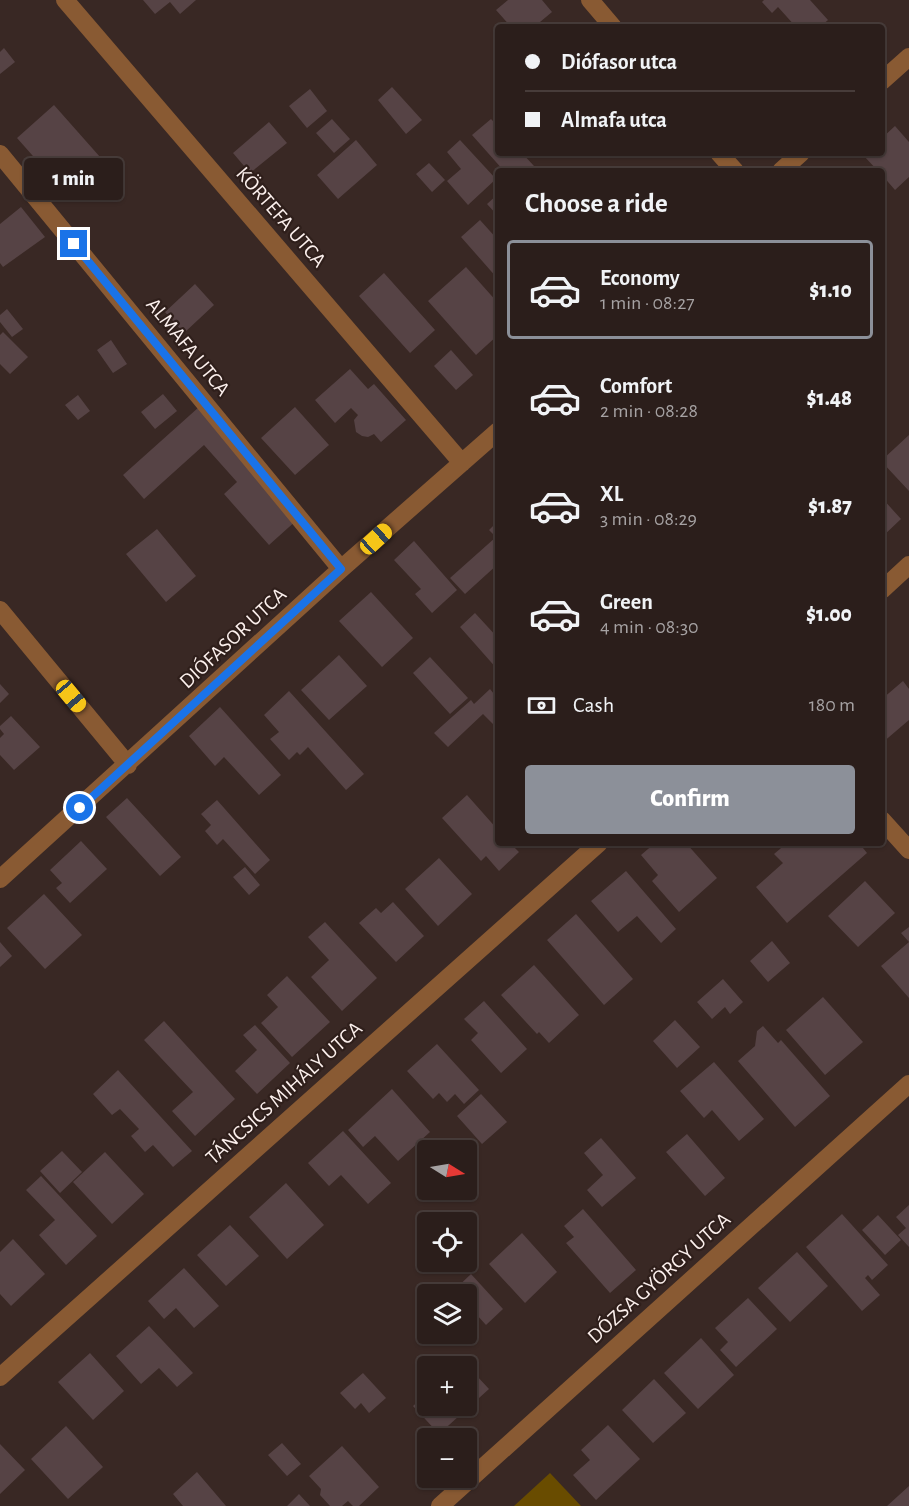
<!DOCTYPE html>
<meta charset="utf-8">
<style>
:root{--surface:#2b1e1b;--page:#332724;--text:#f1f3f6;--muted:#a6a2a3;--line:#473c3a;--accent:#8c9099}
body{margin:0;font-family:"Alegreya Sans",sans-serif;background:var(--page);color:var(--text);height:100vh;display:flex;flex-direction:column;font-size:22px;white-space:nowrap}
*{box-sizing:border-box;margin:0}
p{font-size:20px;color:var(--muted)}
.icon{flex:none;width:33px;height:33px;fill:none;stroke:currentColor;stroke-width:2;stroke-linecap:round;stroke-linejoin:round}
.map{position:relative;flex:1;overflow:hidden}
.details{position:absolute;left:495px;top:168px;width:390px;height:678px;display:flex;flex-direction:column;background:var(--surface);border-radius:6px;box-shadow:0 2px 4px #0004,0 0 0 2px var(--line)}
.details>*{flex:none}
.top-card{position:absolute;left:495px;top:24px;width:390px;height:132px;border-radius:6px;box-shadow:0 2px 4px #0004,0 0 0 2px var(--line);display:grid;align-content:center;height:132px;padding:0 30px;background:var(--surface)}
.needle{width:39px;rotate:101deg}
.buttons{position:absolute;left:417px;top:1140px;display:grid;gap:12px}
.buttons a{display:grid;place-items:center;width:60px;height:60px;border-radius:6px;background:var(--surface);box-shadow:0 2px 4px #0004,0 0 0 2px var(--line);font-size:30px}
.end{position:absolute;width:27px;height:27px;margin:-14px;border:8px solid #1a73e8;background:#fff;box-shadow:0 0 0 3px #fff}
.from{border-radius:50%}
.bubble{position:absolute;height:42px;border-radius:6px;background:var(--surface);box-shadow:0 2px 4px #0004,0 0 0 2px var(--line);font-size:20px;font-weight:800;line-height:42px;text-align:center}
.car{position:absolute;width:18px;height:36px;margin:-18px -9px;border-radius:8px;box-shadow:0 0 4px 2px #0007;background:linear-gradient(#f5c518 24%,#345 0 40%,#f5c518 0 76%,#345 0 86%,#f5c518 0)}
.top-card b{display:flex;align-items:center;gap:21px;height:57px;font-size:22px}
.top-card b+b{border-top:2px solid var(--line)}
.top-card i{width:15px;height:15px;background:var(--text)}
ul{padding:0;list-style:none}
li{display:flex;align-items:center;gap:18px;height:99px;margin:0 12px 9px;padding:0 18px;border:3px solid transparent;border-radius:6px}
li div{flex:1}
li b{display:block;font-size:22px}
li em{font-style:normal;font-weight:800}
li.on{border-color:var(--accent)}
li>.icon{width:54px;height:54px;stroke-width:1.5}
h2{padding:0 30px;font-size:27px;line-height:72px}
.pay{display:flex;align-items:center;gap:15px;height:66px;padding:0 30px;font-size:22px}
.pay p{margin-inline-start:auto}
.action{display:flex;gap:12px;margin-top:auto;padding:12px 30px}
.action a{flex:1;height:69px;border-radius:6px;background:var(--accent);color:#fff;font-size:24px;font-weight:800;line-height:69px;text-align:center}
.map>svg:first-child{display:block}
.green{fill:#694c00}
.building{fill:#564345}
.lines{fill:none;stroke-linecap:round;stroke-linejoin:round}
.street{stroke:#895a33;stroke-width:18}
.route{stroke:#1a73e8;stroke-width:8}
.labels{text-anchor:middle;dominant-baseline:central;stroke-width:4.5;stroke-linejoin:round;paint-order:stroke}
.street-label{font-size:21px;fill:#fcf0ed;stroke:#2f1f1b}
</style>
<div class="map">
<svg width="909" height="1506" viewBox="0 0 909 1506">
<rect width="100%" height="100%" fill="#392824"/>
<path class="green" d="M550 1473 581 1506H514Z"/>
<path class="building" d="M143 0H196L180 14 170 2 155 14Z
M508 0H542L552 12 534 27H511L496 10Z
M764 0H810L828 20 820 27H796L778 7 772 13 762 2Z
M4 48 15 62 0 74V52Z
M392 87 422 120 406 134 378 100Z
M310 89 327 111 307 128 289 106Z
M54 105 108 166 71 199 17 138Z
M332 119 350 139 334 153 316 133Z
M491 119 498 126V153H522L534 166 528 171H504L472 135Z
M269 122 287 143 250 173 233 153Z
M895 126 909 142V177L895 190 882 175V171H878L863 155 865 153H882V138Z
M356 140 377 165 338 199 317 175Z
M460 140 496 179 468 205 447 181 461 169 447 152Z
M429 163 445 180 432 192 416 174Z
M498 194V216L487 204Z
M21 207 45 237 3 267 0 263V224Z
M480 220 498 240V279L461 237Z
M466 267 498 303V335L476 355 428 301Z
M384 273 435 330 410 353 359 296Z
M195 284 214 305 184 333 165 312Z
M7 309 23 329 12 337 0 322V315Z
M3 332 28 357 10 374 0 364V335Z
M111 340 127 364 113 373 97 350Z
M451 350 473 375 456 390 434 366Z
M350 369 368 389 374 384 406 420 381 442 374 434 368 437 362 436 356 432 354 420 358 415 351 408 335 423 315 400Z
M163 394 177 411 155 429 141 412Z
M78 395 90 411 78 420 65 405Z
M199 407 298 519 269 545 224 494 237 482 204 445 144 499 123 475Z
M295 407 329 445 295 475 261 438Z
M909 435V491L882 462V460Z
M882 498 901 519 882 537Z
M498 521V564L465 594 450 578 496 537 489 530Z
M157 529 196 576 166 602 126 554Z
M414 541 457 590 432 613 415 594 421 589 394 560Z
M371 592 413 638 382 667 339 621Z
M475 613 498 638V670L460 627Z
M339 655 367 686 329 720 301 690Z
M430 657 468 698 450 714 413 673Z
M903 681 909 689V720L882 743V699Z
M0 684 9 694 0 703Z
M490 689 498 699V725L496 727 483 714 448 747 434 733 471 700 474 704Z
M289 691 364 774 346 790 308 747 300 755 297 752 289 760 270 739 279 732 264 715Z
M220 707 281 775 259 795 224 757 215 766 189 736Z
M11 716 40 747 14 770 0 755V738L4 734 0 729V726Z
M467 795 498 830V843H510L519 852 499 871 486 856 481 861 442 818Z
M127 798 181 857 160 876 106 817Z
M217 800 270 860 255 874 223 839 217 845 205 831 211 825 201 814Z
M81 841 107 869 70 903 56 888 62 883 50 870Z
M655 843H686L717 878 679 912 652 881 658 875 641 855Z
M787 843H859L867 853 787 923 756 887 783 863 774 854Z
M439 858 472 894 438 926 405 889Z
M245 867 260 885 249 895 233 877Z
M626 871 676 929 661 943 637 916 618 932 591 901Z
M865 881 895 913 858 947 828 916Z
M44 894 82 935 45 969 7 928Z
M393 902 424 936 396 962 359 923 376 908 381 913Z
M576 914 633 979 604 1005 547 940Z
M325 922 377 978 342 1011 311 977 329 960 308 937Z
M909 927V998L881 966 909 942 901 933Z
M772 941 790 963 768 982 750 961Z
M0 942 12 956 0 967Z
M534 965 579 1015 549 1043 539 1032 537 1034 501 995Z
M287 976 330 1022 292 1057 261 1023 278 1007 267 995Z
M723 979 743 1002 730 1014 725 1007 712 1019 697 1002Z
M823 997 863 1042 825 1075 786 1030Z
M484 1001 527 1049 501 1073 471 1040 478 1033 464 1019Z
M675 1020 700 1047 677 1068 653 1041Z
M164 1021 235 1099 195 1136 172 1111 193 1092 144 1040Z
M255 1025 290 1063 257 1094 235 1071 257 1050 243 1035Z
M763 1026 778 1043 781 1040 830 1096 795 1127 738 1061 755 1046 757 1031Z
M437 1044 479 1090 464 1104 455 1094 447 1102 439 1093 433 1099 407 1071Z
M714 1062 764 1119 739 1141 712 1110 704 1118 680 1091Z
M118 1070 192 1151 173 1167 153 1145 145 1152 131 1136 139 1129 120 1109 112 1115 93 1094Z
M392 1089 430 1132 398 1161 375 1136 363 1147 348 1130Z
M481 1094 507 1122 482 1144 457 1116Z
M343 1131 391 1183 368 1204 341 1175 329 1186 308 1163Z
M687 1134 725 1178 705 1196 666 1152Z
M601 1138 636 1178 602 1207 587 1190 603 1175 584 1153Z
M62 1151 82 1172 60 1193 40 1171Z
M105 1152 144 1194 112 1224 73 1182Z
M41 1176 97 1236 66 1265 39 1235 55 1220 26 1190Z
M286 1183 324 1225 287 1259 249 1217Z
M909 1205V1247L898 1235 906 1228 896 1217Z
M583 1209 636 1270 610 1293 566 1243 574 1237 564 1226Z
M842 1214 888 1265 872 1280 868 1275 865 1278 880 1295 862 1311 806 1247Z
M878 1215 901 1240 885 1255 862 1230Z
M230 1225 259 1256 226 1286 197 1255Z
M522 1233 557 1272 525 1303 489 1264Z
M13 1239 45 1274 11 1306 0 1294V1252Z
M797 1252 828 1286 790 1322 758 1288Z
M184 1268 219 1306 194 1328 176 1308 164 1319 148 1301Z
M471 1274 503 1309 486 1325 476 1314 469 1322 466 1319V1294H450Z
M748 1298 777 1329 736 1367 720 1350 728 1342 715 1328Z
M149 1326 193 1373 177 1387 159 1368 141 1384 116 1356Z
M701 1338 734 1375 698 1409 664 1373Z
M90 1353 124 1391 93 1420 58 1382Z
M463 1361 489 1389 439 1434 413 1406 428 1393V1406H466V1366H457Z
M363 1373 386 1398 369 1413 361 1403 355 1409 340 1393Z
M654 1379 686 1413 653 1443 622 1410Z
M608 1425 640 1459 596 1500 573 1475 590 1460 581 1450Z
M66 1426 103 1467 68 1499 31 1459Z
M282 1443 301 1464 287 1476 268 1455Z
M0 1444 25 1470 0 1494Z
M342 1446 379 1487 359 1506H353L348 1501 342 1506H330L320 1495 321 1489 309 1476Z
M197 1472 226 1506H183L173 1494Z
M909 1486V1506H887Z
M299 1494 310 1506H287Z"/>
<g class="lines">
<path class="street" d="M65 0 462 463
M590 0 613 27
M882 81 909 57
M719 153 735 171
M0 154 341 569
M781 171 801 153
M882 590 909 565
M0 610 128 765
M882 820 909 850
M0 879 341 569 498 431
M0 1377 599 843
M440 1506 909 1084"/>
</g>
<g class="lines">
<path class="route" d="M74 244 341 569 80 808"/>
</g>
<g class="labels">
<g class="street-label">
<text transform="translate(281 217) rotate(49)">KÖRTEFA UTCA</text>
<text transform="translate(188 347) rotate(51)">ALMAFA UTCA</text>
<text transform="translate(233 638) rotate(-43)">DIÓFASOR UTCA</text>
<text transform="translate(284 1093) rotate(-42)">TÁNCSICS MIHÁLY UTCA</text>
<text transform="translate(659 1278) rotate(-42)">DÓZSA GYÖRGY UTCA</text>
</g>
</g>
</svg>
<div class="buttons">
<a><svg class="needle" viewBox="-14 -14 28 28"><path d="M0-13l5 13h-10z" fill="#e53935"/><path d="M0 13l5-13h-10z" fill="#a6a2a3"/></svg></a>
<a><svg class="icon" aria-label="locate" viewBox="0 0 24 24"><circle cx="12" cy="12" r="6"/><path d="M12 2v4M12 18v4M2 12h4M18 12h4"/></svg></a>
<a><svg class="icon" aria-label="layers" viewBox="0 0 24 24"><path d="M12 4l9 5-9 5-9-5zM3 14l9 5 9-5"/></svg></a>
<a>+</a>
<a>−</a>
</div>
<i class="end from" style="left:80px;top:808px"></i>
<i class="end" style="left:74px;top:244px"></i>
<div class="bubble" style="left:24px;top:158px;width:99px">1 min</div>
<i class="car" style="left:376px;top:539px;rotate:48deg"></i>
<i class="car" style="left:71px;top:696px;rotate:140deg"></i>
<div class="top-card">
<b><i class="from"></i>Diófasor utca</b>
<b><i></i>Almafa utca</b>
</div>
<section class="details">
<h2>Choose a ride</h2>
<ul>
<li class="on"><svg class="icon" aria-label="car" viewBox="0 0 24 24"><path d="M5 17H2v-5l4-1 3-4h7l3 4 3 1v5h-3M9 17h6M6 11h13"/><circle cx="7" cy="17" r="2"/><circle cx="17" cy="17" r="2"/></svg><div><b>Economy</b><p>1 min · 08:27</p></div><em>$1.10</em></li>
<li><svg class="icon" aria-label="car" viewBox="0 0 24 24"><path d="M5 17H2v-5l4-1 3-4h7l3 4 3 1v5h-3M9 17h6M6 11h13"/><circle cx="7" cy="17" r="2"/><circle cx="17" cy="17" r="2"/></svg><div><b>Comfort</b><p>2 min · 08:28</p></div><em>$1.48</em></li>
<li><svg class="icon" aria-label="car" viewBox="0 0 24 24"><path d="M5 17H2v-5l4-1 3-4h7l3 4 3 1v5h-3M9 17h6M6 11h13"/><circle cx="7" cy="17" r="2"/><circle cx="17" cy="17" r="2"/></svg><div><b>XL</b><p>3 min · 08:29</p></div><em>$1.87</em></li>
<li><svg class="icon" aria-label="car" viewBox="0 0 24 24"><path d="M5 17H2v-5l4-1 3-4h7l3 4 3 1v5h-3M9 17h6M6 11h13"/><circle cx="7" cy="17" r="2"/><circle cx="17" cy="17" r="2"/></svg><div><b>Green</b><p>4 min · 08:30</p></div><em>$1.00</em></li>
</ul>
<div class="pay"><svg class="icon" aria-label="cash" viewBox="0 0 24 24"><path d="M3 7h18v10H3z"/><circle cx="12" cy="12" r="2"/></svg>Cash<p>180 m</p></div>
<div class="action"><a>Confirm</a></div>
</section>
</div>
